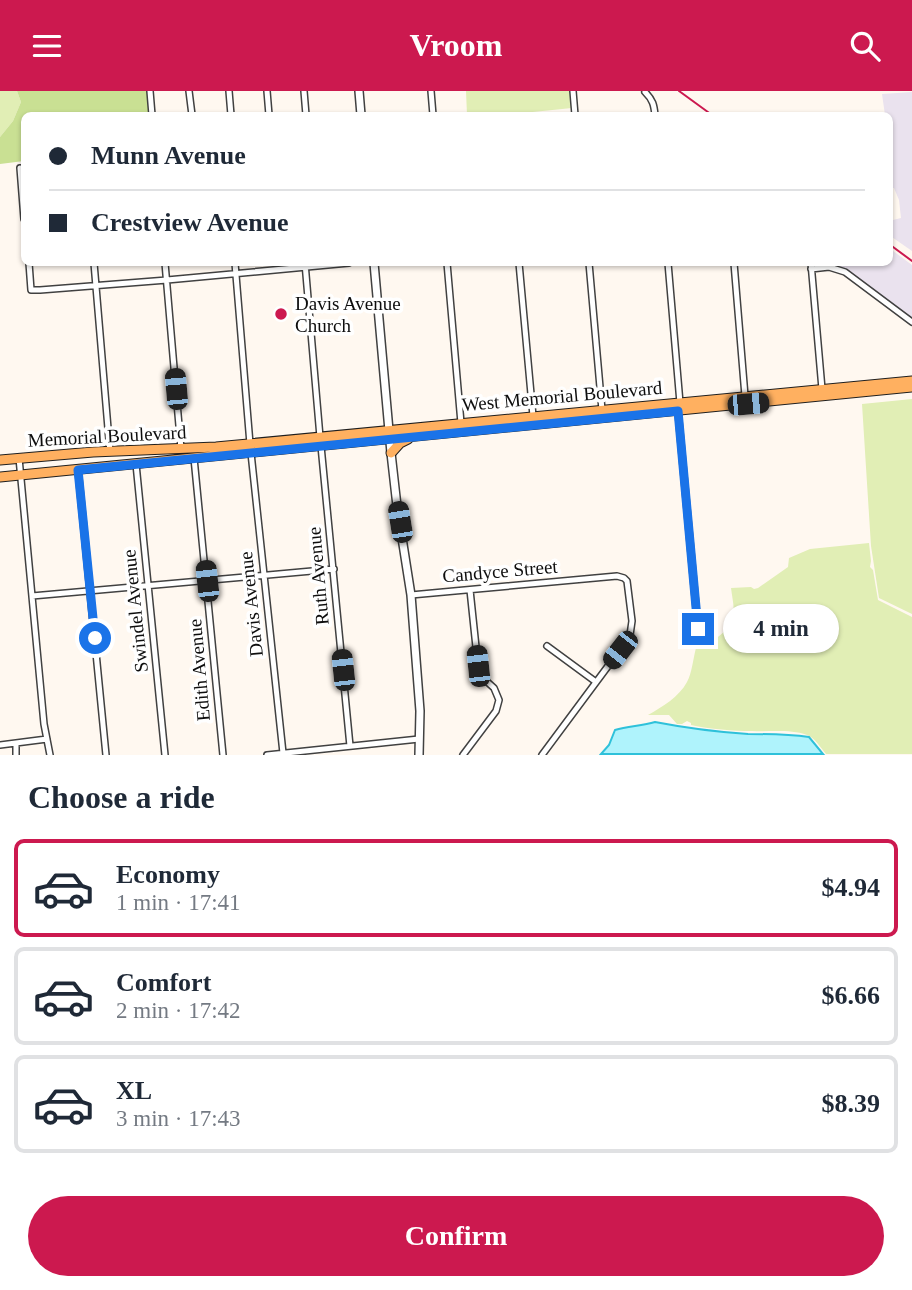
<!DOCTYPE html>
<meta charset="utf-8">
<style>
:root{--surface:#fff;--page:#f2f2f3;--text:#1f2937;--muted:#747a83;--line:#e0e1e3;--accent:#cc194f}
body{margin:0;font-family:Georgia,serif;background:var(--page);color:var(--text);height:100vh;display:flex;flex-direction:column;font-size:26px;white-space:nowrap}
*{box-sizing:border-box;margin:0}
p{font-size:23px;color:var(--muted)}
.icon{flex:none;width:38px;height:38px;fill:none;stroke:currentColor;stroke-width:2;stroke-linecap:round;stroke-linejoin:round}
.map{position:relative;height:664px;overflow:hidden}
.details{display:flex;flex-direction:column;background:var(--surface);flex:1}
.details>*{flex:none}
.banner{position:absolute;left:21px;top:21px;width:872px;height:154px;border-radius:10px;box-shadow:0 2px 5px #0004;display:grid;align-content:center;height:154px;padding:0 28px;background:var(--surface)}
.end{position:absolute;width:32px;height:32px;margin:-16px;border:9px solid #1a73e8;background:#fff;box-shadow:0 0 0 4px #fff}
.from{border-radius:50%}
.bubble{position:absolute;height:49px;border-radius:24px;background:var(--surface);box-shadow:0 2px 5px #0004;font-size:23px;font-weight:700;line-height:49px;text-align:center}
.car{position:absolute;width:21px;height:42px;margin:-21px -10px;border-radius:9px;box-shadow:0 0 5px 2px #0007;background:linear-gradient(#222 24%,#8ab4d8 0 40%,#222 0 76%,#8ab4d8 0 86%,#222 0)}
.banner b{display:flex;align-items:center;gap:24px;height:66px;font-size:26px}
.banner b+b{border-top:2px solid var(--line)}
.banner i{width:18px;height:18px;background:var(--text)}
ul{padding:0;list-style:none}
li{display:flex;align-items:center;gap:21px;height:98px;margin:0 14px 10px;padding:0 14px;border:4px solid var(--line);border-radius:10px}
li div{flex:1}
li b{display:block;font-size:26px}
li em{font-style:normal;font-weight:700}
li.current{border-color:var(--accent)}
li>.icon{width:63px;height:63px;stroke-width:1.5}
h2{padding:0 28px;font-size:32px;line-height:84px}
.primary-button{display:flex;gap:14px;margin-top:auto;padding:14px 28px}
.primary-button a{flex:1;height:80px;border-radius:42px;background:var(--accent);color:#fff;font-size:28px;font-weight:700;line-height:80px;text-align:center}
header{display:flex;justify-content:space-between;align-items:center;height:91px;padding:0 28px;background:var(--accent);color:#fff;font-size:32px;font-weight:700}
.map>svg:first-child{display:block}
.industrial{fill:#eae2ee}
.green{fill:#e1eeb5}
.forest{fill:#c9e093}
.water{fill:#aff3fc;stroke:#2fc1da;stroke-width:2}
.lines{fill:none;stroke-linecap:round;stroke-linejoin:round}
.minor-casing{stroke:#414141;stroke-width:8}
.tertiary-casing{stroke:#414141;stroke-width:10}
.primary-casing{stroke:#1f1f1f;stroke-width:11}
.minor{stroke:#fff;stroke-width:5}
.tertiary{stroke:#fff;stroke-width:7}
.primary{stroke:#ffb060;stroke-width:9}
.rail{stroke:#cc194f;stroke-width:2}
.route{stroke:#1a73e8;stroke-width:9}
.poi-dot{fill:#cc194f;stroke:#fff;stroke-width:2.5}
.labels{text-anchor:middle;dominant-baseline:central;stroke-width:7;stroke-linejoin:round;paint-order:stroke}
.poi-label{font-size:19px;fill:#0e0e0e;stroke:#fff;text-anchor:start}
.street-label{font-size:19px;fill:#0e0e0e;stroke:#fff}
</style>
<header><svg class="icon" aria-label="menu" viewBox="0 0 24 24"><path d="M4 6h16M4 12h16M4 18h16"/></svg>Vroom<svg class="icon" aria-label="search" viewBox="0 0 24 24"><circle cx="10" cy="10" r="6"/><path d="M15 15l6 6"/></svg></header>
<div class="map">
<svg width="912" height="664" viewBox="0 0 912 664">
<rect width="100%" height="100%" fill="#fff8f0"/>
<path class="industrial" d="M912 1V160L889 144V125L893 129 901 127 899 109 894 97H889V24H885L882 3Z
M889 157 912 174V228L846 179 832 172H889Z"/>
<path class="green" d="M0 0H17L21 11 13 30 0 46Z
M466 0H570L572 17 504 24H467Z
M912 308V523L879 507 871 455 862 313Z
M869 452 871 470 870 476 873 479 878 509 912 526V663H826C821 657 814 646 807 644 790 638 770 641 752 640 733 640 710 638 691 634V632L687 630 682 633H677L669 624H648C662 616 679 606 687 591 692 582 693 568 696 557 708 553 731 541 733 526 735 517 732 506 731 497L751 496 754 498 758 497 788 476 789 467 810 458Z"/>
<path class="forest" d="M17 0H148L150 24H24V70L0 73V46L13 30 21 11Z"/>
<path class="water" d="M655 631C686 637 717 641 748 643 770 643 787 643 809 646L823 663H601L609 654 615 639C628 635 641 635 655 631Z"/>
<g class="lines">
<defs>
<path id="minor" d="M150 0 152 24
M189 0 192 24
M229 0 231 24
M267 0 269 24
M304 0 306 24
M431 0 433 24
M573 0 575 24
M645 1C653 9 654 14 655 24
M20 77 24 128
M29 172 31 199H40L167 189 349 172
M94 172 110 361
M165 172 181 358
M235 172 250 353
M305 172 320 346
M447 172 461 332
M519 172 533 325
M589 172 602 319
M668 172 680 312 678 320 698 538
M734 172 745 305
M811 172 822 298
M811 178 829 176 845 181 912 231
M321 355 350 655
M251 362 283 662
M19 367 44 633 50 664
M194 367 223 664
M136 373 165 664
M78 378 106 664
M411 504 617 485 624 487 627 490 632 530 630 544 620 559 542 664
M32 505 334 478
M547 555 596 591
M16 652V664
M0 654 47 648
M267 664 419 648
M463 664 496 620 499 609 494 597 484 588 478 575 470 499"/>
<path id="tertiary" d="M359 0 361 24
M374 172 391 362 397 415 411 504 420 620 419 664"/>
<path id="primary" d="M391 362 400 352 408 348
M0 369 93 361 216 356 912 290
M0 386 912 296"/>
</defs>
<use href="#minor" class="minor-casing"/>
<use href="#tertiary" class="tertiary-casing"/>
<use href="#primary" class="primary-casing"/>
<use href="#minor" class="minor"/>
<use href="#tertiary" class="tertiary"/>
<use href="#primary" class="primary"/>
<path class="rail" d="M679 0 712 24
M889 153 912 170"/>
</g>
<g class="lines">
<path class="route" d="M95 547 78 379 678 320 698 538"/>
</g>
<circle class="poi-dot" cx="281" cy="223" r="7"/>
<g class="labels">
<g class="poi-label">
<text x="295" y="212">Davis Avenue<tspan x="295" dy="22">Church</tspan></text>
</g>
<g class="street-label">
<text transform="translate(562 305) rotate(-5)">West Memorial Boulevard</text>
<text transform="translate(107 345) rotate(-3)">Memorial Boulevard</text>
<text transform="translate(500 480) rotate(-5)">Candyce Street</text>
<text transform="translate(318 485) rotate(-95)">Ruth Avenue</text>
<text transform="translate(251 513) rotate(-96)">Davis Avenue</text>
<text transform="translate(135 520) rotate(-96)">Swindel Avenue</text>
<text transform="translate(199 579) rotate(-95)">Edith Avenue</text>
</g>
</g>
</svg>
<i class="end from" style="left:95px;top:547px"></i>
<i class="end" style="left:698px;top:538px"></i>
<div class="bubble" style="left:723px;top:513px;width:116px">4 min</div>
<i class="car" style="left:176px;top:298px;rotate:355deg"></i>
<i class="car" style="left:748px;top:313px;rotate:85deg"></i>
<i class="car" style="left:400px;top:431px;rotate:351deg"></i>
<i class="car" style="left:207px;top:490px;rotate:354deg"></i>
<i class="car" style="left:620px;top:559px;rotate:218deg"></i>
<i class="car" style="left:478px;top:575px;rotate:354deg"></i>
<i class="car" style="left:343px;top:579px;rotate:354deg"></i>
<div class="banner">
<b><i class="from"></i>Munn Avenue</b>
<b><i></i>Crestview Avenue</b>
</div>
</div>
<section class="details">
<h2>Choose a ride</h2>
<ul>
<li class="current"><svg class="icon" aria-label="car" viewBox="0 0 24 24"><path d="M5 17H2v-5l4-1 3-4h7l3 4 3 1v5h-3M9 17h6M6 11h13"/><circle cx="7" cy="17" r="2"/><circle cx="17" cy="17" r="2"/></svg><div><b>Economy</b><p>1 min · 17:41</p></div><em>$4.94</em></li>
<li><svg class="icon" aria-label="car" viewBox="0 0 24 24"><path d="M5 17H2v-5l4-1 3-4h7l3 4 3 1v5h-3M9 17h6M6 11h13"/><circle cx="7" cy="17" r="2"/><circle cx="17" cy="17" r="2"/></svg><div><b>Comfort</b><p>2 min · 17:42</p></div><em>$6.66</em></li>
<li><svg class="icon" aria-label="car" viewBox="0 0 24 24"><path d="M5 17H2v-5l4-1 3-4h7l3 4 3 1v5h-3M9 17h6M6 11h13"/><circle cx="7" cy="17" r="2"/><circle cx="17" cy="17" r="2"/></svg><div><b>XL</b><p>3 min · 17:43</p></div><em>$8.39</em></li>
</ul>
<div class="primary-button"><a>Confirm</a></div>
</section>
